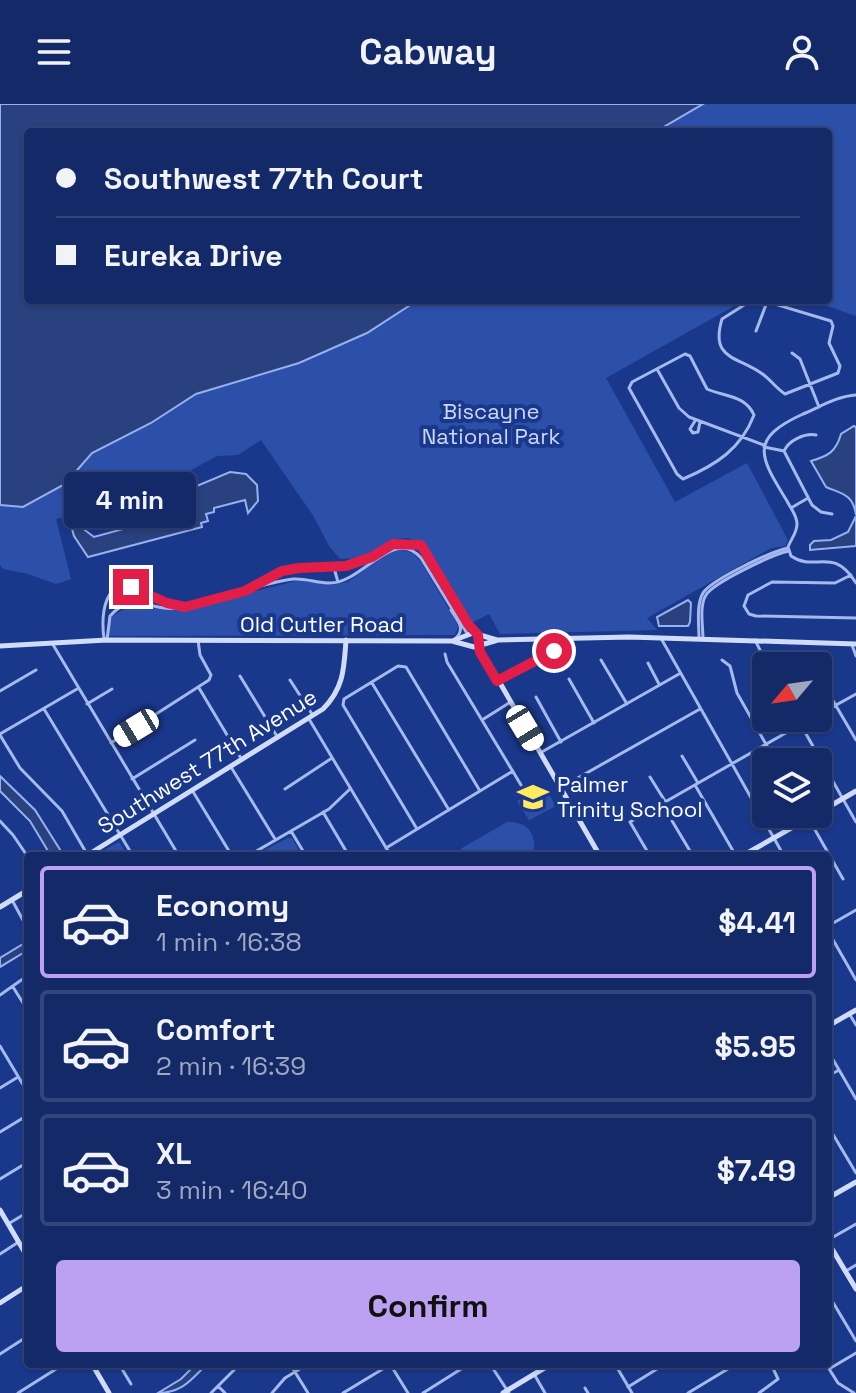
<!DOCTYPE html>
<meta charset="utf-8">
<style>
:root{--surface:#142a68;--page:#1d326e;--text:#f1f3f6;--muted:#9da7c0;--line:#33467c;--accent:#bca0f2}
body{margin:0;font-family:"Space Grotesk",sans-serif;background:var(--page);color:var(--text);height:100vh;display:flex;flex-direction:column;font-size:30px;white-space:nowrap}
*{box-sizing:border-box;margin:0}
p{font-size:26px;color:var(--muted)}
.icon{flex:none;width:44px;height:44px;fill:none;stroke:currentColor;stroke-width:2;stroke-linecap:round;stroke-linejoin:round}
.map{position:relative;flex:1;overflow:hidden}
.drawer{position:absolute;left:24px;top:748px;width:808px;height:516px;display:flex;flex-direction:column;background:var(--surface);border-radius:8px;box-shadow:0 2px 6px #0004,0 0 0 2px var(--line)}
.drawer>*{flex:none}
.hud{position:absolute;left:24px;top:24px;width:808px;height:176px;border-radius:8px;box-shadow:0 2px 6px #0004,0 0 0 2px var(--line);display:grid;align-content:center;height:176px;padding:0 32px;background:var(--surface)}
.needle{width:52px;rotate:241deg}
.buttons{position:absolute;left:752px;top:548px;display:grid;gap:16px}
.buttons a{display:grid;place-items:center;width:80px;height:80px;border-radius:8px;background:var(--surface);box-shadow:0 2px 6px #0004,0 0 0 2px var(--line);font-size:40px}
.end{position:absolute;width:36px;height:36px;margin:-18px;border:10px solid #e11d48;background:#fff;box-shadow:0 0 0 4px #fff}
.from{border-radius:50%}
.bubble{position:absolute;height:56px;border-radius:8px;background:var(--surface);box-shadow:0 2px 6px #0004,0 0 0 2px var(--line);font-size:26px;font-weight:600;line-height:56px;text-align:center}
.car{position:absolute;width:24px;height:48px;margin:-24px -12px;border-radius:10px;box-shadow:0 0 6px 2px #0007;background:linear-gradient(#fff 24%,#345 0 40%,#fff 0 76%,#345 0 86%,#fff 0)}
.hud b{display:flex;align-items:center;gap:28px;height:76px;font-size:30px}
.hud b+b{border-top:2px solid var(--line)}
.hud i{width:20px;height:20px;background:var(--text)}
ul{padding:14px 0 0;list-style:none}
li{display:flex;align-items:center;gap:24px;height:112px;margin:0 16px 12px;padding:0 16px;border:4px solid var(--line);border-radius:8px}
li div{flex:1}
li b{display:block;font-size:30px}
li em{font-style:normal;font-weight:600}
li.active{border-color:var(--accent)}
li>.icon{width:72px;height:72px;stroke-width:1.5}
.cta{display:flex;gap:16px;margin-top:auto;padding:16px 32px}
.cta a{flex:1;height:92px;border-radius:8px;background:var(--accent);color:#111;font-size:32px;font-weight:600;line-height:92px;text-align:center}
header{display:flex;justify-content:space-between;align-items:center;height:104px;padding:0 32px;background:var(--surface);font-size:36px;font-weight:600}
.map>svg:first-child{display:block}
.green{fill:#2c50a9}
.water{fill:#2a417f;stroke:#97b1f0;stroke-width:2}
.lines{fill:none;stroke-linecap:round;stroke-linejoin:round}
.street{stroke:#a4b9ed;stroke-width:3}
.secondary{stroke:#d1dcfa;stroke-width:5}
.route{stroke:#e11d48;stroke-width:10}
.labels{text-anchor:middle;dominant-baseline:central;stroke-width:8;stroke-linejoin:round;paint-order:stroke}
.park-label{font-size:22px;fill:#cad7fa;stroke:#1a388b}
.street-label{font-size:22px;fill:#fff;stroke:#1a388b}
.poi-label{font-size:22px;fill:#fff;stroke:#1a388b;text-anchor:start}
</style>
<header><svg class="icon" aria-label="menu" viewBox="0 0 24 24"><path d="M4 6h16M4 12h16M4 18h16"/></svg>Cabway<svg class="icon" aria-label="person" viewBox="0 0 24 24"><circle cx="12" cy="8" r="4"/><path d="M4 21q1-7 8-7t8 7"/></svg></header>
<div class="map">
<svg width="856" height="1289" viewBox="0 0 856 1289">
<rect width="100%" height="100%" fill="#1a388b"/>
<path class="green" d="M0 0H856V212L810 196H828V28H28V196H745L606 274 675 398 747 359 788 436 785 442 771 444 647 514 657 526 500 530 489 510 471 519 426 441 408 434 396 435 362 454 340 455 329 442 314 413 261 336 238 351 217 352 182 371 104 405 56 415 71 475 56 480 28 470 3 465 0 461V401L24 403 65 380 91 349 151 319 196 290 222 282 0 340Z
M401 445 414 450 421 458 456 517 458 524 455 531 109 532V521L113 511 129 503 180 506 300 476 331 481 348 478 389 448Z
M544 682 556 702 529 716 517 697Z
M507 718C528 717 539 732 532 752H455L462 744Z
M288 734H292L302 752H253Z
M119 738 128 752H94L117 739Z"/>
<path class="water" d="M0 0H703L655 28H28V196H418L367 229 299 259 196 290 151 319 92 349 65 380 23 403 0 401Z
M854 322 856 323V411C853 390 842 390 826 383L811 357C828 352 836 348 841 330Z
M230 368 246 370 257 381 258 397 248 409 245 396 214 404V408L206 410 208 417 201 419 202 423 88 453 74 432 72 425 78 421 94 433 145 419 153 414 168 394Z
M856 412V442L810 446V441L814 437 831 436 848 428Z
M688 496 691 499 690 518 688 522H659L657 513Z
M0 672 35 706 64 752H51L30 717 0 687Z
M28 837V846L0 863V854Z
M196 1260H207C191 1276 182 1289 158 1289L181 1275Z"/>
<g class="lines">
<path class="street" d="M752 196 722 215C710 255 736 252 761 269 770 275 776 284 785 290L838 269 840 262 829 239 833 222 831 217 761 196
M756 227 767 198
M792 249 800 255 819 303
M685 250 690 252 707 285C725 293 745 291 754 311 741 345 716 361 683 375L677 370 629 284 632 278Z
M657 265 679 304 689 313 764 341
M856 291C837 292 820 303 803 310 748 335 760 353 787 397 791 405 797 411 797 420 797 429 791 435 788 443L791 452C816 469 832 441 856 479
M695 317 690 325 693 329 698 328 700 318
M764 343 784 347
M784 347 812 401 821 408 832 410
M784 347C789 336 805 329 816 331
M791 404 808 394
M334 464 338 478
M851 471 835 479 772 478 748 491 744 502 749 510 756 512 856 514
M248 485 287 466 346 462 366 455 395 440 421 441 473 527
M451 506C457 516 466 524 456 534
M699 534C699 521 696 501 703 489 711 476 772 447 788 444
M104 535C101 512 103 471 139 485 154 490 165 499 181 502
M703 535C703 522 699 502 706 491 713 479 773 450 789 447
M107 536 110 512C133 486 155 509 180 504 218 497 255 480 293 475 306 474 317 479 330 479 363 479 393 422 421 454L468 531
M662 536 784 752
M755 536 768 562
M52 539 179 752
M852 541 856 552
M445 550 447 558 521 681
M601 556 627 600
M722 556 730 562 737 589 776 658
M811 557 813 562
M648 559 659 580
M818 571 856 636
M240 572 278 634
M569 575 594 619
M290 576 312 610
M497 577 549 548H558
M372 579 449 706
M199 584 242 656
M0 587 36 566
M536 593 561 638
M87 600 112 585
M44 605 133 752
M818 611 856 590
M797 614 856 718
M309 615 391 752
M482 616 509 599
M0 630 77 585
M0 631 20 664 62 707 87 750
M111 639 209 576 211 571 200 551 198 536
M540 649 679 570
M682 652 698 679
M231 663 275 735
M650 673 665 697
M132 675 195 636
M695 681 736 752
M560 684 700 605
M285 685 332 654
M192 686 232 752
M662 700 693 752
M323 708 349 752
M806 710 843 775
M0 717 13 731 28 753
M417 725 343 601 344 595 398 562 406 563 480 687
M291 727 306 752
M386 744 513 667
M248 752 329 705 350 685
M650 752 630 718 812 614
M12 796 24 818
M828 822 856 806
M828 827 856 876
M13 883 28 907
M0 891 27 872
M850 911 856 921
M0 942 28 989
M828 947 856 995
M828 972 839 966
M0 984 18 973
M828 1022 856 1069
M0 1028 28 1011
M0 1075 28 1058
M8 1120 28 1108
M828 1136 856 1120
M0 1150 17 1139
M846 1167 856 1161
M828 1190 856 1237
M0 1250 28 1232
M119 1260 131 1280
M290 1260 308 1289
M390 1260 408 1289
M490 1260 509 1289
M615 1260 632 1289
M826 1260 838 1279 854 1289
M829 1265 856 1249
M534 1270 545 1289
M218 1282 225 1289
M628 1283 665 1260
M585 1284 588 1289
M18 1289 64 1260
M211 1289 240 1260
M272 1289 285 1274 308 1260
M343 1289 391 1260
M423 1289 469 1260
M688 1289 736 1260
M759 1289 778 1275 771 1260"/>
<path class="secondary" d="M452 537 473 529 497 536
M478 541 600 752
M0 542 107 536 452 537 474 543 498 536 629 533 856 540
M818 709 856 687
M86 752 323 605C344 584 344 564 346 536
M742 752 816 710
M0 803 28 786
M828 922 856 906
M828 1094 856 1078
M0 1106 28 1154
M828 1138 856 1185
M0 1199 28 1181
M92 1260 109 1289
M503 1289 551 1260"/>
</g>
<g class="lines">
<path class="route" d="M131 483 167 499 185 503 245 487 282 467 299 464 346 462 372 453 393 440 421 441 468 520 478 531 480 548 497 577 554 547"/>
</g>
<defs>
<symbol id="school-bare" viewBox="-9 -9 18 18"><path d="M0-5L7-2L0 1L-7-2ZM-4 1L0 2.5L4 1V4Q0 6-4 4Z" fill="#ffeb60" stroke="#1a388b" stroke-width="2.5" paint-order="stroke"/></symbol>
</defs>
<g fill-rule="evenodd">
<use href="#school-bare" x="511" y="671" width="44" height="44"/>
</g>
<g class="labels">
<g class="park-label">
<text x="491" y="307">Biscayne<tspan x="491" dy="25">National Park</tspan></text>
</g>
<g class="street-label">
<text x="322" y="520">Old Cutler Road</text>
<text transform="translate(207 657) rotate(-32)">Southwest 77th Avenue</text>
</g>
<g class="poi-label">
<text x="557" y="680">Palmer<tspan x="557" dy="25">Trinity School</tspan></text>
</g>
</g>
</svg>
<div class="buttons">
<a><svg class="needle" viewBox="-14 -14 28 28"><path d="M0-13l5 13h-10z" fill="#e53935"/><path d="M0 13l5-13h-10z" fill="#9da7c0"/></svg></a>
<a><svg class="icon" aria-label="layers" viewBox="0 0 24 24"><path d="M12 4l9 5-9 5-9-5zM3 14l9 5 9-5"/></svg></a>
</div>
<i class="end from" style="left:554px;top:547px"></i>
<i class="end" style="left:131px;top:483px"></i>
<div class="bubble" style="left:64px;top:368px;width:132px">4 min</div>
<i class="car" style="left:136px;top:624px;rotate:239deg"></i>
<i class="car" style="left:525px;top:624px;rotate:149deg"></i>
<div class="hud">
<b><i class="from"></i>Southwest 77th Court</b>
<b><i></i>Eureka Drive</b>
</div>
<section class="drawer">
<ul>
<li class="active"><svg class="icon" aria-label="car" viewBox="0 0 24 24"><path d="M5 17H2v-5l4-1 3-4h7l3 4 3 1v5h-3M9 17h6M6 11h13"/><circle cx="7" cy="17" r="2"/><circle cx="17" cy="17" r="2"/></svg><div><b>Economy</b><p>1 min · 16:38</p></div><em>$4.41</em></li>
<li><svg class="icon" aria-label="car" viewBox="0 0 24 24"><path d="M5 17H2v-5l4-1 3-4h7l3 4 3 1v5h-3M9 17h6M6 11h13"/><circle cx="7" cy="17" r="2"/><circle cx="17" cy="17" r="2"/></svg><div><b>Comfort</b><p>2 min · 16:39</p></div><em>$5.95</em></li>
<li><svg class="icon" aria-label="car" viewBox="0 0 24 24"><path d="M5 17H2v-5l4-1 3-4h7l3 4 3 1v5h-3M9 17h6M6 11h13"/><circle cx="7" cy="17" r="2"/><circle cx="17" cy="17" r="2"/></svg><div><b>XL</b><p>3 min · 16:40</p></div><em>$7.49</em></li>
</ul>
<div class="cta"><a>Confirm</a></div>
</section>
</div>
